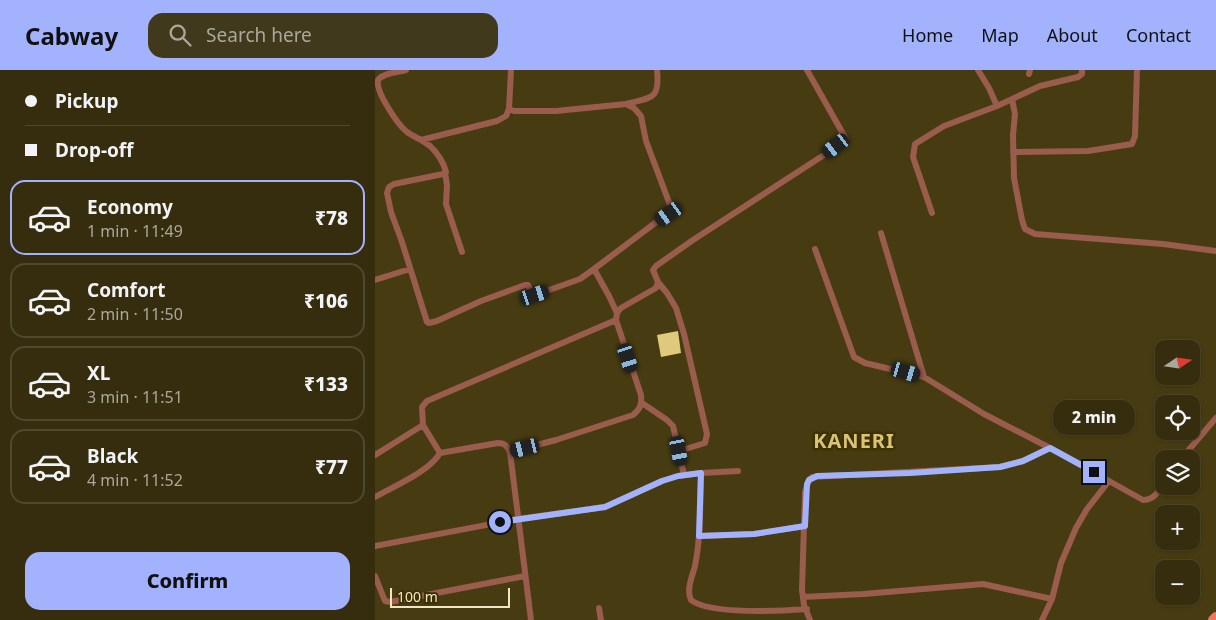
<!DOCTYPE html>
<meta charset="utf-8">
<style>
:root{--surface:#352d0d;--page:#40391b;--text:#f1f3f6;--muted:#aaa89d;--line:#4f492e;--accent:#a2b2fd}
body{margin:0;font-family:"Noto Sans",sans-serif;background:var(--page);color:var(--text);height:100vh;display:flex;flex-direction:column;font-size:19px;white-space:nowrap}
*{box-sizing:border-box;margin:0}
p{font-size:16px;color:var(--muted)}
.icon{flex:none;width:28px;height:28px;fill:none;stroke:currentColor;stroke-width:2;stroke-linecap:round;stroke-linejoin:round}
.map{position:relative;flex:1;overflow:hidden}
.side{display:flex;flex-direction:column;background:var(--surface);width:375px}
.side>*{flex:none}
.hud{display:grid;align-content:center;height:110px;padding:0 25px;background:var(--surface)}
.needle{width:32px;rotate:77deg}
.controls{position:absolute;left:780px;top:270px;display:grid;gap:10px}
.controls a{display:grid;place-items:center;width:45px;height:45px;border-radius:10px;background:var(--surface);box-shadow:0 1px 4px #0004,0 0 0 1px var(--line);font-size:25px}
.scale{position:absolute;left:15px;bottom:12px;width:120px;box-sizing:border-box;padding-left:5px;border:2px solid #f1e6c0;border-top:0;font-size:14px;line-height:18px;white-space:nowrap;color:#f1e6c0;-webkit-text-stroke:4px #3d3105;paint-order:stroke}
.end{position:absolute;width:22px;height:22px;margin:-11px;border:6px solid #a2b2fd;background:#111;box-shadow:0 0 0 2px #111}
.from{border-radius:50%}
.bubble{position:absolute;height:35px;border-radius:15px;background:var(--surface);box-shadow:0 1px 4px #0004,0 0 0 1px var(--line);font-size:16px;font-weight:800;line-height:35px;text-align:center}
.car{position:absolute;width:15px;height:30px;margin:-15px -8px;border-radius:6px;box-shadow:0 0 4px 1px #0007;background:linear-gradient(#222 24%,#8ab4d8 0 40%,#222 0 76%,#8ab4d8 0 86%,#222 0)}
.hud b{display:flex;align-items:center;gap:18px;height:48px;font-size:19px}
.hud b+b{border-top:1px solid var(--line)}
.hud i{width:12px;height:12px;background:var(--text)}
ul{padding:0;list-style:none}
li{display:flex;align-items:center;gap:15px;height:75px;margin:0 10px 8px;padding:0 15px;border:2px solid var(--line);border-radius:15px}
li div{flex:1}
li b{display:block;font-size:19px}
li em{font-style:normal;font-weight:800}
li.active{border-color:var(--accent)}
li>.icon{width:45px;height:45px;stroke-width:1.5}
.primary-button{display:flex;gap:10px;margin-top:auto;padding:10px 25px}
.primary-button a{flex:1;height:58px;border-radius:15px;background:var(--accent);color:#111;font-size:20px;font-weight:800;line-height:58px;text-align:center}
header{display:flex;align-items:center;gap:30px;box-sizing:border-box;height:70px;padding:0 25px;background:var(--accent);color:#111}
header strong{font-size:24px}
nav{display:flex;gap:28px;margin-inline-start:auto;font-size:18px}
.search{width:350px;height:45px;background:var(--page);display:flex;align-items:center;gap:12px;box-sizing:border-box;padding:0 18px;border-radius:15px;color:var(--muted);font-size:19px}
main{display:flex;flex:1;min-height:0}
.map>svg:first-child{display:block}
.building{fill:#dfc97b}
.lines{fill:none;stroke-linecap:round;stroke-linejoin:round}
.minor{stroke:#9a5c4d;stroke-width:6}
.primary{stroke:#f37558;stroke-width:10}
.route{stroke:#a2b2fd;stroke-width:6}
.labels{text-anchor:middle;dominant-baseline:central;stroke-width:5;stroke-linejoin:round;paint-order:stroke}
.district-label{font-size:20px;font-weight:bold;letter-spacing:1px;fill:#d9c374;stroke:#3d3105}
</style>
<header>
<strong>Cabway</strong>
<div class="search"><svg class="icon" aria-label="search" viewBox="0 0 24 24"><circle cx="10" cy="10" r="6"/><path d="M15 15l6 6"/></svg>Search here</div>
<nav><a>Home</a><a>Map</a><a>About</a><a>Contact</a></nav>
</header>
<main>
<section class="side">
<div class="hud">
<b><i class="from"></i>Pickup</b>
<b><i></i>Drop-off</b>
</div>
<ul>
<li class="active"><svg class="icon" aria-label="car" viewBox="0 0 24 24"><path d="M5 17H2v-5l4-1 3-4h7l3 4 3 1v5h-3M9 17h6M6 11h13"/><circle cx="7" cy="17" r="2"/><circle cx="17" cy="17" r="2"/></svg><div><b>Economy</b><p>1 min · 11:49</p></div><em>₹78</em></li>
<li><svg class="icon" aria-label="car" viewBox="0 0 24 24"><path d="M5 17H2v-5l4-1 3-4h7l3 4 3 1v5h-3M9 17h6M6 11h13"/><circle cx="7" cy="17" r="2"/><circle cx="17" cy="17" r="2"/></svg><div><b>Comfort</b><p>2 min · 11:50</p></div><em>₹106</em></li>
<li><svg class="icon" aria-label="car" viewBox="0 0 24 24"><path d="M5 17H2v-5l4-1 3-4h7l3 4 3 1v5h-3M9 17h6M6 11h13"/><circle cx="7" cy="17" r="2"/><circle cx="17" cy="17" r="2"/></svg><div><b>XL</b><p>3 min · 11:51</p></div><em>₹133</em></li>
<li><svg class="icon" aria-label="car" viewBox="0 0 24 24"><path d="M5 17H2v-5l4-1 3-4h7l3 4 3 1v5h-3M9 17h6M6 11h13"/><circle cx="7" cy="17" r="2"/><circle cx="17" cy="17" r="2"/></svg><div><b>Black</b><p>4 min · 11:52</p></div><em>₹77</em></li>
</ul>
<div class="primary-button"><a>Confirm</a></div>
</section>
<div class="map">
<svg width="841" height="550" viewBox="0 0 841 550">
<rect width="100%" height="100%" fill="#473c11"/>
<path class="building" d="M303 261 306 283 286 287 282 265Z"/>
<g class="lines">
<path class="minor" d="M31 0C24 2 7 3 3 10 0 21 23 55 32 62 39 67 48 70 55 76 62 82 69 93 71 102L68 104 19 114 14 117 12 123 16 142 27 172 52 252 54 253 62 251 106 231 150 215H153L157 224 160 225 205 209 219 199
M136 0 134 39 139 41H181L251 34 259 38 266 46 271 71 295 135 296 141 219 199 234 226 242 243
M603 0 614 18 622 36
M654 4 655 0
M637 29 640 44 638 65 639 108 647 150 650 159 660 164 788 174 841 181
M251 34C277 27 285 30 282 0
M46 70 122 51 131 46 134 39
M638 82 713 81 757 74 760 66 762 0
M70 103 72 115 71 134 87 182
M557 143 538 87 540 74 569 56 622 36 665 16 703 7 707 4V0
M506 163 549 307
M440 179 479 287 490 293 549 307 609 344 675 378
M0 210 35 199
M283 212 292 223 301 238 309 264 332 364 330 373 304 381
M267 333 292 350 298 356 309 405
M48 355 65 383 123 373C130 373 132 376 135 382L181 370 258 345C265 339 267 335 266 325L241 250
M135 382 156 550
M0 385 48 355 47 337 52 331 241 250 242 243 246 238 281 218 283 212 278 200 281 196 318 170 452 83 471 69 432 0
M806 389 841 348
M326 403C325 434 326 466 320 496 317 507 311 520 316 530 335 545 406 541 432 539
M0 427C19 416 54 402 65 383
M324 466 379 464 430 456
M0 476 143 449 230 437 287 411 303 406 326 403 363 401
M0 506 10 531 15 532 150 506
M428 527 488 524 608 514 677 529
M224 538 226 550
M435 550 429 535 427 520 430 422 434 410 437 407 625 397 648 391 675 378 768 430C779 430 783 422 789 413
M667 550 677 529 686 493 701 458 712 439 734 411"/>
<path class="primary" d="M838 550 841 547"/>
</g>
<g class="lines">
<path class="route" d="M125 452 230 437 287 411 303 406 326 403 324 466 379 464 430 456 432 414 434 410 442 406 535 403 625 397 648 391 675 378 719 402"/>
</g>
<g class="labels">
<g class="district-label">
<text x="479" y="370">KANERI</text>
</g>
</g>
</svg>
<div class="controls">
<a><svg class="needle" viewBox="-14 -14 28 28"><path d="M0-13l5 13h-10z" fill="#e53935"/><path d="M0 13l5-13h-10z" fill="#aaa89d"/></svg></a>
<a><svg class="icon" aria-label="locate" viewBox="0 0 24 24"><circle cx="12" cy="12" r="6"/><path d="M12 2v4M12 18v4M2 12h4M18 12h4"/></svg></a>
<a><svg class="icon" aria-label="layers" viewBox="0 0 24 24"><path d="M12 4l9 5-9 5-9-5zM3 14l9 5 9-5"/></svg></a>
<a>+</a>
<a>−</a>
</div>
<div class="scale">100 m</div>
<i class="end from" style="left:125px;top:452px"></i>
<i class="end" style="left:719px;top:402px"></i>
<div class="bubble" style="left:678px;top:330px;width:82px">2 min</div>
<i class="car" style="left:461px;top:76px;rotate:233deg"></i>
<i class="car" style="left:294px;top:144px;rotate:235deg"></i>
<i class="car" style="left:160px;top:225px;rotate:72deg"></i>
<i class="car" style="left:253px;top:288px;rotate:162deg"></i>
<i class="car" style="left:531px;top:302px;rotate:106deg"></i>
<i class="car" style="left:150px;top:378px;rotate:256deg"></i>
<i class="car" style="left:304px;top:381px;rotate:169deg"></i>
</div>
</main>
